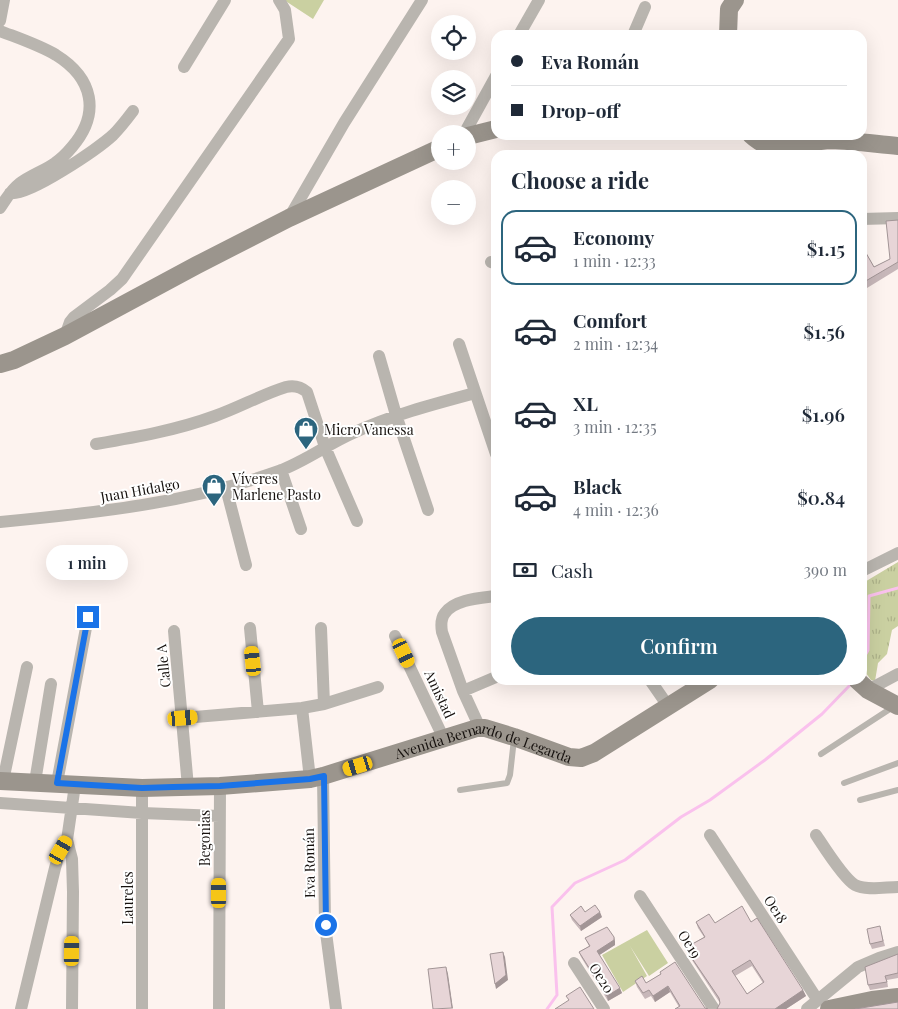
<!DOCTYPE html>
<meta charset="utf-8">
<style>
:root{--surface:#fff;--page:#f2f2f3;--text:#1f2937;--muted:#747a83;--line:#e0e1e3;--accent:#2c657e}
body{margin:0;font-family:"Playfair Display",serif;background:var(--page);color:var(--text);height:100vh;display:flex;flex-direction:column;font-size:19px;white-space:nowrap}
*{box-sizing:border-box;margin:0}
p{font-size:16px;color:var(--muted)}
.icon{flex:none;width:28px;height:28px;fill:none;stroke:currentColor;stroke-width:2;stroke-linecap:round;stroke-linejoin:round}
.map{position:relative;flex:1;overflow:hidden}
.panel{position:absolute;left:491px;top:150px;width:376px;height:535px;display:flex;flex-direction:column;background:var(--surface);border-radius:15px;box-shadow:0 5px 20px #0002}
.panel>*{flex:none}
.hud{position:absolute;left:491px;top:30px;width:376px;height:110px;border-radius:15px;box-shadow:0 5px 20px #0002;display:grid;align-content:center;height:110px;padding:0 20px;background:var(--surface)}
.tools{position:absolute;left:431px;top:15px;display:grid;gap:10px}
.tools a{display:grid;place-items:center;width:45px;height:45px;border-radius:50%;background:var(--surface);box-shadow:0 5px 20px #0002;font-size:25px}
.end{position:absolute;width:22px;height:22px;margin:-11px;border:6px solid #1a73e8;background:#fff;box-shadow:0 0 0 2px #fff}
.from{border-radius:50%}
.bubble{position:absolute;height:35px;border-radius:18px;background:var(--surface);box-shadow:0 5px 20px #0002;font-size:16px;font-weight:600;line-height:35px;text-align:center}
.car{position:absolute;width:15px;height:30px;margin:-15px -8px;border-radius:6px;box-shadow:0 0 4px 1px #0007;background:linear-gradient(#f5c518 24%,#345 0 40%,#f5c518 0 76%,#345 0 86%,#f5c518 0)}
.hud b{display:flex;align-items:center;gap:18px;height:48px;font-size:19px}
.hud b+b{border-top:1px solid var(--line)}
.hud i{width:12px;height:12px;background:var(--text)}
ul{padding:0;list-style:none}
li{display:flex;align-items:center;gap:15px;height:75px;margin:0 10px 8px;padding:0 10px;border:2px solid transparent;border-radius:15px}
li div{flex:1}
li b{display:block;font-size:19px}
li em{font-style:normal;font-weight:600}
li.active{border-color:var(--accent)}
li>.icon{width:45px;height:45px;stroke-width:1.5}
h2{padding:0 20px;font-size:22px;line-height:60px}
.pay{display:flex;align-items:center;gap:12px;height:55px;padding:0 20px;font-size:19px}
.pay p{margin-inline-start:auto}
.cta{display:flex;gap:10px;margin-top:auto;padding:10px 20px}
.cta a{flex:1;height:58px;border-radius:30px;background:var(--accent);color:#fff;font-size:20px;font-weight:600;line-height:58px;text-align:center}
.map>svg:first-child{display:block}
.grass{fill:url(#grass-tufts)}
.pitch{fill:#cad0a1}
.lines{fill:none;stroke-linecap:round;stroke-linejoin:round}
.stream{stroke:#fac1ed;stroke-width:3}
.lane{stroke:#b9b5af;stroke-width:6}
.street{stroke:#b9b5af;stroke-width:12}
.secondary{stroke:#9b958d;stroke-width:18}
.wall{fill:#c7b7b9;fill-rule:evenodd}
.shaded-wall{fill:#a29596}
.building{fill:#e7d5d7;stroke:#a29596;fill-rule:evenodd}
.route{stroke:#1a73e8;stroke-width:6}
.labels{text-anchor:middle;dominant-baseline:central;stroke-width:4;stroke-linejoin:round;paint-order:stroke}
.poi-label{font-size:14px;fill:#16110e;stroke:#fff;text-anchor:start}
.street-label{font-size:14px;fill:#16110e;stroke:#fff}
</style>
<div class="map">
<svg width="898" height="1009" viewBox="0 0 898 1009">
<defs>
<pattern id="grass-tufts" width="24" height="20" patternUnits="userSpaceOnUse" patternTransform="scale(1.25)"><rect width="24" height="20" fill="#cad0a1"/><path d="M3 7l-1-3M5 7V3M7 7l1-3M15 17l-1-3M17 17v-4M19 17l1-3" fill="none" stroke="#adb289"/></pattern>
</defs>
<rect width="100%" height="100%" fill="#fdf3ef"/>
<path class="grass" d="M898 562V626L892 630 887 654 878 663 875 681 871 680 863 669V583Z"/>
<path class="pitch" d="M284 0H324L313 19Z
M647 930 668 963 649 976 630 946 647 976 623 992 602 955Z"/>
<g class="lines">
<path class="stream" d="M862 661 868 650 869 596 898 588
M547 1009 557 995 552 907 575 883 625 860 681 817 710 800 765 760 822 714 852 683"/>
<path class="lane" d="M821 754 893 707
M844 783 898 763
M460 790 507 783 510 775 514 739
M860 800 898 790"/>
<path class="street" d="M0 21 4 0
M0 31C18 38 39 45 56 55 93 78 101 113 72 147 67 153 61 159 55 163 44 171 30 175 19 184 11 190 6 199 0 208
M519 35 539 0
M633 35 645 7
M184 67 225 0
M464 134 496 76
M10 193C28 197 99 148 113 135 121 127 127 119 133 111
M289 218 344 123 422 0
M862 219 898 218
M491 262 496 263
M65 336 70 322 74 317 110 290 122 279 289 39 285 10 279 0
M459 344 496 454
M379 356 396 415 428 510
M96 444C137 437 177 430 215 416 238 408 263 394 286 387 294 385 301 387 307 392L325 447 357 521
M281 470 301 529
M226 488 246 565
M0 522C95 513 189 503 279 471 304 462 328 444 353 433 392 415 434 404 475 393
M862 571 898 553
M250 628 258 712
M321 628 324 704
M174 631 188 787
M395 636 444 739
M650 680 668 706
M868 690 898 674
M463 691 496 677
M302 708 310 779
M183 718 302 708 324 704 378 687
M480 728 463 691 442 632C441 626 441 618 445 613 455 599 481 598 496 596
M323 776 325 925 336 1009
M3 781 27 667
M35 782 51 684
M57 783 88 617
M0 803 142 813 219 816
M710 835 817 999
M816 835C824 847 844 879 855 885 866 891 886 887 898 887
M67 840 72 859 73 892 72 1009
M640 896 714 1009
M574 963 604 1009
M21 1009 55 868 58 858 67 840 75 785
M142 1009V788
M219 1009 220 786
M807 1009 858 967 879 958 898 952"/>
<g class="secondary">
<path d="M728 35 729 9 735 0"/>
<path d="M751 135C779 161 802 140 832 140 854 141 876 144 898 146"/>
<path d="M468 136 496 129"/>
<path d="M0 364 14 360 65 336 197 265 289 218 440 148"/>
<path d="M857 680 868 690 898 706"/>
<path id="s1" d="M0 781 142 788 220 786 310 779 323 776 477 728H485L514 737 569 757 581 758 594 753 710 680"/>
<path d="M829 1009 872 1000 898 997"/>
</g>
</g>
<path class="wall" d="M898 220V269L867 288V289L862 293V246L874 267 890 259Z
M585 912 602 917 581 931 572 920 570 915Z
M696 922 715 923 751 922 803 990 806 996 786 1009H717L720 1003 688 954 685 948 704 937 698 928ZM752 966 763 983 747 994 735 976Z
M881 931 885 946 872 949 870 944Z
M585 938 615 941V945L599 955 622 993 608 1001 581 957 579 952 589 946Z
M898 954V978L887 980 888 987 870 990 868 985Z
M660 972 705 1008 679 1007 670 992 655 1002 651 996 645 999 637 987 635 981 646 983 661 974Z"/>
<path class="shaded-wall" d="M865 283 867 289 862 293V285Z
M600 912 602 917 581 931 580 926Z
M614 937 615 941V945L598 956 597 951Z
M503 952 505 957 508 980 496 989 495 984Z
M446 967 448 974 453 1009 452 1008Z
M668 986 670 992 655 1002 653 996Z
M620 988 622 993 608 1001 607 996Z
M803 990 806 996 786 1009H775Z"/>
<path class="building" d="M898 220V262L864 282 865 283 862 285V246L874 267 890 259 886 221Z
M595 905 600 912 580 926 570 915 581 906 585 912Z
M742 906 751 922 757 918 803 990 775 1009H717L720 1003 719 998 685 948 705 937 696 922 709 914 715 923ZM750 960 764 982 747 994 732 971Z
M880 926 883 941 870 944 867 929Z
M607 927 614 937V940L597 951 620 988 607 996 579 952 590 946 585 938Z
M503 952 506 975 495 984 490 954Z
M898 954V973L885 976 887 982 868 985 865 967Z
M675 962 705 1008 708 1009H675L680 1006 668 986 653 996 649 990 643 993 635 981 642 976 646 983 661 974 660 972Z
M446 967 452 1008 433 1009 428 969Z
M580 987 594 1009H555L569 1000 566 996Z
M898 1002V1009H855Z"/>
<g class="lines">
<path class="route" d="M88 617 57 783 142 788 173 787 220 786 310 779 324 776 326 925"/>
</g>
<defs>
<symbol id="shop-pin" viewBox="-11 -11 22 30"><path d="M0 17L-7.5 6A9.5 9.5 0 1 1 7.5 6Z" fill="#2c657e" stroke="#fff"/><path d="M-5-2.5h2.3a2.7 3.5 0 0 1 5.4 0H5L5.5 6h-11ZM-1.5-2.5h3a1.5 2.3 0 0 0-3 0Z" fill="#fff"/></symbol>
</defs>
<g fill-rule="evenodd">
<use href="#shop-pin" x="292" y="415" width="28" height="38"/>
<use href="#shop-pin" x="200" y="472" width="28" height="38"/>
</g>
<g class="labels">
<g class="poi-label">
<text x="324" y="429">Micro Vanessa</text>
<text x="232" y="478">Víveres<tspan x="232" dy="16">Marlene Pasto</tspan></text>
</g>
<g class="street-label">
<text transform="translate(140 490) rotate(-10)">Juan Hidalgo</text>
<text transform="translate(163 666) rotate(-96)">Calle A</text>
<text transform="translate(440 694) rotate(65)">Amistad</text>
<text stroke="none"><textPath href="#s1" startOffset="492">Avenida Bernardo de Legarda</textPath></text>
<text transform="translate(204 838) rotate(-90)">Begonias</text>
<text transform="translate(309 863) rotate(-91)">Eva Román</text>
<text transform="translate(127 898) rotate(-90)">Laureles</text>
<text transform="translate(776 909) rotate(57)">Oe18</text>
<text transform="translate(690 944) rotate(57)">Oe19</text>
<text transform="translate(602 978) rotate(57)">Oe20</text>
</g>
</g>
</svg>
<div class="tools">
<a><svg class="icon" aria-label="locate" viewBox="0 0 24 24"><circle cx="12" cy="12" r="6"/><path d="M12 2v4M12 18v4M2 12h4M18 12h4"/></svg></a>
<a><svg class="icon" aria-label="layers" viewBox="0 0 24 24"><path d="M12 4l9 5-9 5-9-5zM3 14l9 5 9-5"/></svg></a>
<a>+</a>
<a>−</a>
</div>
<i class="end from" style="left:326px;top:925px"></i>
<i class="end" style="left:88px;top:617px"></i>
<div class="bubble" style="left:46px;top:545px;width:82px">1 min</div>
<i class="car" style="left:404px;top:653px;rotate:155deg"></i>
<i class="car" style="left:253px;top:661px;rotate:354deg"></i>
<i class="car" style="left:183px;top:718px;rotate:85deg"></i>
<i class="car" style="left:358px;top:766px;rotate:253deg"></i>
<i class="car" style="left:61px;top:850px;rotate:30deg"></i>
<i class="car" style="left:219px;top:893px;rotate:0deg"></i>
<i class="car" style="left:72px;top:951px;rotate:1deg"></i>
<div class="hud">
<b><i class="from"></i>Eva Román</b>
<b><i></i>Drop-off</b>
</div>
<section class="panel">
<h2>Choose a ride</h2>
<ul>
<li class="active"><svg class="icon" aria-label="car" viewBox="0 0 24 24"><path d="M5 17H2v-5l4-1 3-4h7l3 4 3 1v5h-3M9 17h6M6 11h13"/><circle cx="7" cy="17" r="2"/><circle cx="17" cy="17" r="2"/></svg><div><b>Economy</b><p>1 min · 12:33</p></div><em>$1.15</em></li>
<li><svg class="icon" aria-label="car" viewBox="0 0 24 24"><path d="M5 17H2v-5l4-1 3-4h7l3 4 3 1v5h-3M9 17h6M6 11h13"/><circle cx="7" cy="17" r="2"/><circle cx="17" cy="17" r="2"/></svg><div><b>Comfort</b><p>2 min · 12:34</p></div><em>$1.56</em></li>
<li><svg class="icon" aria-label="car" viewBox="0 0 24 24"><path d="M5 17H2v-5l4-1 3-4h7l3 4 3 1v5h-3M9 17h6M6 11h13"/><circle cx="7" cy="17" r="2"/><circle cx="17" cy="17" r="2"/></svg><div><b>XL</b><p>3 min · 12:35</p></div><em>$1.96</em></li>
<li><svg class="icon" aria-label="car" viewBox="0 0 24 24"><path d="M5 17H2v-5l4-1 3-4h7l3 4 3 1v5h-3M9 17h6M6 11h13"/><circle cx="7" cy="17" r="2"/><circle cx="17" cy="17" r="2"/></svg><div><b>Black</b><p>4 min · 12:36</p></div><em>$0.84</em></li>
</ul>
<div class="pay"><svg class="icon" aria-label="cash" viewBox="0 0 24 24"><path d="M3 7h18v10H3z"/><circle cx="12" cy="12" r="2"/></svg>Cash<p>390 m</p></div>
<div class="cta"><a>Confirm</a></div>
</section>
</div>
